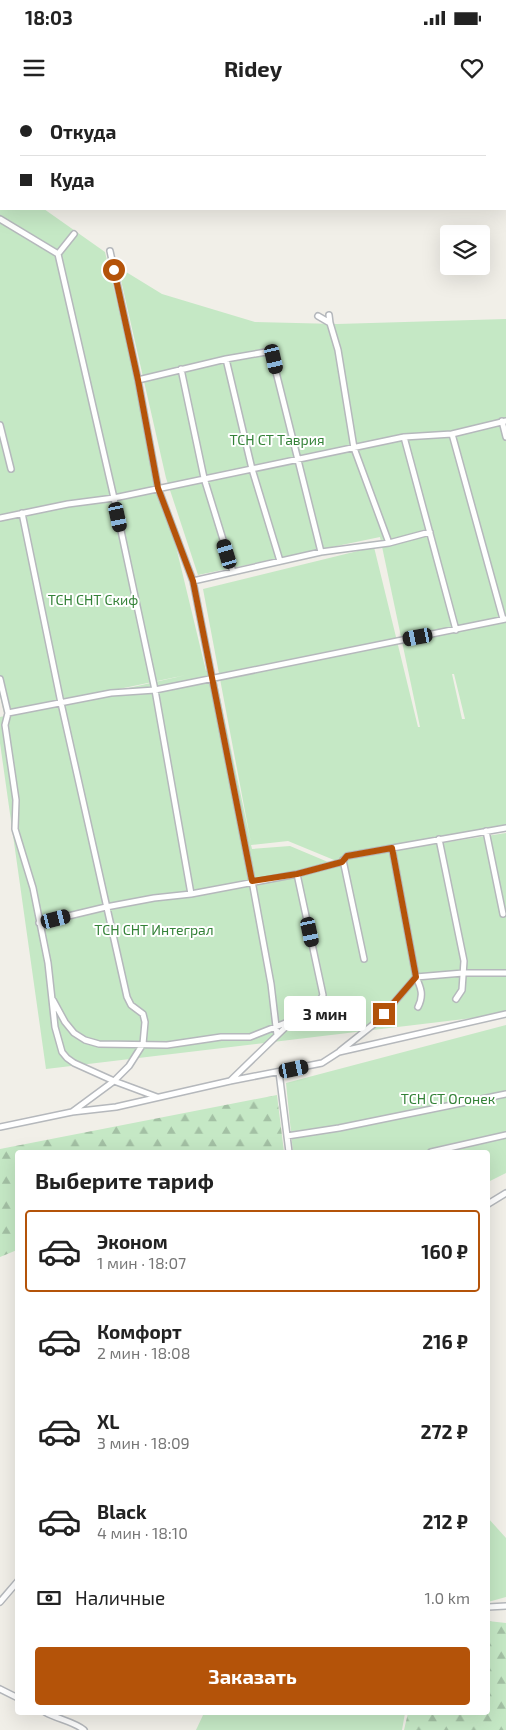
<!DOCTYPE html>
<html lang="ru">
<meta charset="utf-8">
<style>
:root{--surface:#fff;--page:#f6f6f6;--text:#222;--muted:#767676;--line:#e0e0e0;--accent:#b45309}
body{margin:0;font-family:"Exo 2",sans-serif;background:var(--page);color:var(--text);height:100vh;display:flex;flex-direction:column;font-size:19px;white-space:nowrap}
*{box-sizing:border-box;margin:0}
p{font-size:16px;color:var(--muted)}
.icon{flex:none;width:28px;height:28px;fill:none;stroke:currentColor;stroke-width:2;stroke-linecap:round;stroke-linejoin:round}
.map{position:relative;flex:1;overflow:hidden}
.sheet{position:absolute;left:15px;top:1050px;width:475px;height:565px;display:flex;flex-direction:column;background:var(--surface);border-radius:5px;box-shadow:0 5px 20px #0002}
.sheet>*{flex:none}
.hud{position:absolute;left:0px;top:0px;width:506px;height:110px;box-shadow:0 5px 20px #0002;display:grid;align-content:center;height:110px;padding:0 20px;background:var(--surface)}
.tools{position:absolute;left:440px;top:125px;display:grid;gap:10px}
.tools a{display:grid;place-items:center;width:50px;height:50px;border-radius:5px;background:var(--surface);box-shadow:0 5px 20px #0002;font-size:25px}
.end{position:absolute;width:22px;height:22px;margin:-11px;border:6px solid #b45309;background:#fff;box-shadow:0 0 0 2px #fff}
.from{border-radius:50%}
.bubble{position:absolute;height:35px;border-radius:5px;background:var(--surface);box-shadow:0 5px 20px #0002;font-size:16px;font-weight:700;line-height:35px;text-align:center}
.car{position:absolute;width:15px;height:30px;margin:-15px -8px;border-radius:6px;box-shadow:0 0 4px 1px #0007;background:linear-gradient(#222 24%,#8ab4d8 0 40%,#222 0 76%,#8ab4d8 0 86%,#222 0)}
.hud b{display:flex;align-items:center;gap:18px;height:48px;font-size:19px}
.hud b+b{border-top:1px solid var(--line)}
.hud i{width:12px;height:12px;background:var(--text)}
ul{padding:0;list-style:none}
li{display:flex;align-items:center;gap:15px;height:82px;margin:0 10px 8px;padding:0 10px;border:2px solid transparent;border-radius:5px}
li div{flex:1}
li b{display:block;font-size:19px}
li em{font-style:normal;font-weight:700}
li.on{border-color:var(--accent)}
li>.icon{width:45px;height:45px;stroke-width:1.5}
h2{padding:0 20px;font-size:22px;line-height:60px}
.pay{display:flex;align-items:center;gap:12px;height:55px;padding:0 20px;font-size:19px}
.pay p{margin-inline-start:auto}
.button{display:flex;gap:10px;margin-top:auto;padding:10px 20px}
.button a{flex:1;height:58px;border-radius:5px;background:var(--accent);color:#fff;font-size:20px;font-weight:700;line-height:58px;text-align:center}
.status{display:flex;justify-content:space-between;align-items:center;height:35px;padding:0 25px;background:var(--surface);direction:ltr}
.status svg{height:14px;fill:currentColor}
header{display:flex;justify-content:space-between;align-items:center;height:65px;padding:0 20px;background:var(--surface);font-size:22px;font-weight:700}
.map>svg:first-child{display:block}
.forest{fill:url(#forest-firs)}
.garden{fill:#c5e8c5;fill-rule:evenodd}
.lines{fill:none;stroke-linecap:round;stroke-linejoin:round}
.street-casing{stroke:#b5b8bc;stroke-width:8}
.street{stroke:#fff;stroke-width:5}
.route{stroke:#b45309;stroke-width:6}
.labels{text-anchor:middle;dominant-baseline:central;stroke-width:4;stroke-linejoin:round;paint-order:stroke}
.park-label{font-size:14px;fill:#348238;stroke:#fff}
</style>
<div class="status"><b>18:03</b><svg viewBox="0 0 49 12"><path d="M0 12V9h3v3zM5 12V6h3v6zM10 12V3h3v9zM15 12V0h3v12zM26 1h20v11H26zM47 4h2v5h-2z"/></svg></div>
<header><svg class="icon" aria-label="menu" viewBox="0 0 24 24"><path d="M4 6h16M4 12h16M4 18h16"/></svg>Ridey<svg class="icon" aria-label="heart" viewBox="0 0 24 24"><path d="M12 20l-8-8c-3-5 5-10 8-4 3-6 11-1 8 4z"/></svg></header>
<div class="map">
<svg width="506" height="1630" viewBox="0 0 506 1630">
<defs>
<pattern id="forest-firs" width="22" height="20" patternUnits="userSpaceOnUse" patternTransform="scale(1.25)"><rect width="22" height="20" fill="#c5e8c5"/><path d="M5 1l3.5 6h-7zM16 11l3.5 6h-7z" fill="#a3c0a4"/></pattern>
</defs>
<rect width="100%" height="100%" fill="#f1efe8"/>
<path class="forest" d="M277 995 284 1052H18L17 1150 0 1157V1049Z
M488 1521 506 1523V1630H404L408 1613 488 1612Z"/>
<path class="garden" d="M0 78 1 109H44L105 152 206 571 214 569 251 743 203 489 374 447 418 627H420L380 437 198 475 166 378 118 167 162 194 255 222 337 224 506 219V731L344 758 506 733V914L46 969 0 643V617L186 575 4 613 0 595ZM452 574H454L465 619H462ZM288 741 334 760V761L328 762 290 746 252 749 251 745Z
M506 925V1073L488 1082V1052H293L286 983Z
M488 1418 506 1438V1497L488 1502Z
M204 1613V1612L405 1613 402 1630H196Z"/>
<g class="lines">
<defs>
<path id="street" d="M0 119 58 154
M74 134 58 154 114 398 155 590 191 794
M110 151 138 280 158 388 193 481 252 781 271 884 277 935
M329 215 330 223 338 250 354 348 389 443
M318 216 330 223
M226 259 252 369 280 461
M181 269 204 378 233 472
M138 280 226 259 266 252 272 256 321 452
M502 321 506 337
M0 325 11 369
M452 334 503 519
M404 337 456 530
M22 413 61 603 127 897 131 905 143 914 145 922 143 944 129 966 114 981 72 1012
M0 418 68 404 114 398 404 337 452 334 506 321
M193 481 321 452 389 443 430 432
M0 579 8 613 5 625 16 700 15 729 33 788 48 863 55 927 62 952 67 958 74 963 114 981 157 997
M8 613 111 593 155 590 506 519
M486 731 503 814
M439 739 464 861 462 890 456 899
M392 748 416 877C421 888 424 895 418 907
M343 760 364 859
M39 823 106 807 154 798 191 794 297 774 342 762 347 756 506 728
M53 900 65 922 74 933 85 940 99 944 167 945 221 937H250L293 920
M340 951 379 920 416 877 463 873H506
M279 972 289 1052
M230 981 293 920 320 900 323 895 297 774
M0 1027 72 1012 116 1007 230 981 322 963 339 952 506 914
M287 1036 339 1028 506 994
M431 1052 506 1035
M488 1104 506 1093
M0 1502 18 1481
M488 1507 506 1506
M0 1589 18 1598
M45 1612C57 1619 75 1622 84 1630"/>
</defs>
<use href="#street" class="street-casing"/>
<use href="#street" class="street"/>
</g>
<g class="lines">
<path class="route" d="M114 170 138 280 158 388 193 481 252 781 297 774 342 762 347 756 392 748 416 877 384 914"/>
</g>
<g class="labels">
<g class="park-label">
<text x="277" y="339">ТСН СТ Таврия</text>
<text x="93" y="499">ТСН СНТ Скиф</text>
<text x="154" y="829">ТСН СНТ Интеграл</text>
<text x="448" y="998">ТСН СТ Огонек</text>
</g>
</g>
</svg>
<div class="tools">
<a><svg class="icon" aria-label="layers" viewBox="0 0 24 24"><path d="M12 4l9 5-9 5-9-5zM3 14l9 5 9-5"/></svg></a>
</div>
<i class="end from" style="left:114px;top:170px"></i>
<i class="end" style="left:384px;top:914px"></i>
<div class="bubble" style="left:284px;top:896px;width:82px">3 мин</div>
<i class="car" style="left:274px;top:259px;rotate:167deg"></i>
<i class="car" style="left:118px;top:417px;rotate:168deg"></i>
<i class="car" style="left:227px;top:454px;rotate:343deg"></i>
<i class="car" style="left:418px;top:537px;rotate:259deg"></i>
<i class="car" style="left:56px;top:819px;rotate:76deg"></i>
<i class="car" style="left:310px;top:832px;rotate:168deg"></i>
<i class="car" style="left:294px;top:969px;rotate:78deg"></i>
<div class="hud">
<b><i class="from"></i>Откуда</b>
<b><i></i>Куда</b>
</div>
<section class="sheet">
<h2>Выберите тариф</h2>
<ul>
<li class="on"><svg class="icon" aria-label="car" viewBox="0 0 24 24"><path d="M5 17H2v-5l4-1 3-4h7l3 4 3 1v5h-3M9 17h6M6 11h13"/><circle cx="7" cy="17" r="2"/><circle cx="17" cy="17" r="2"/></svg><div><b>Эконом</b><p>1 мин · 18:07</p></div><em>160 ₽</em></li>
<li><svg class="icon" aria-label="car" viewBox="0 0 24 24"><path d="M5 17H2v-5l4-1 3-4h7l3 4 3 1v5h-3M9 17h6M6 11h13"/><circle cx="7" cy="17" r="2"/><circle cx="17" cy="17" r="2"/></svg><div><b>Комфорт</b><p>2 мин · 18:08</p></div><em>216 ₽</em></li>
<li><svg class="icon" aria-label="car" viewBox="0 0 24 24"><path d="M5 17H2v-5l4-1 3-4h7l3 4 3 1v5h-3M9 17h6M6 11h13"/><circle cx="7" cy="17" r="2"/><circle cx="17" cy="17" r="2"/></svg><div><b>XL</b><p>3 мин · 18:09</p></div><em>272 ₽</em></li>
<li><svg class="icon" aria-label="car" viewBox="0 0 24 24"><path d="M5 17H2v-5l4-1 3-4h7l3 4 3 1v5h-3M9 17h6M6 11h13"/><circle cx="7" cy="17" r="2"/><circle cx="17" cy="17" r="2"/></svg><div><b>Black</b><p>4 мин · 18:10</p></div><em>212 ₽</em></li>
</ul>
<div class="pay"><svg class="icon" aria-label="cash" viewBox="0 0 24 24"><path d="M3 7h18v10H3z"/><circle cx="12" cy="12" r="2"/></svg>Наличные<p>1.0 km</p></div>
<div class="button"><a>Заказать</a></div>
</section>
</div>
